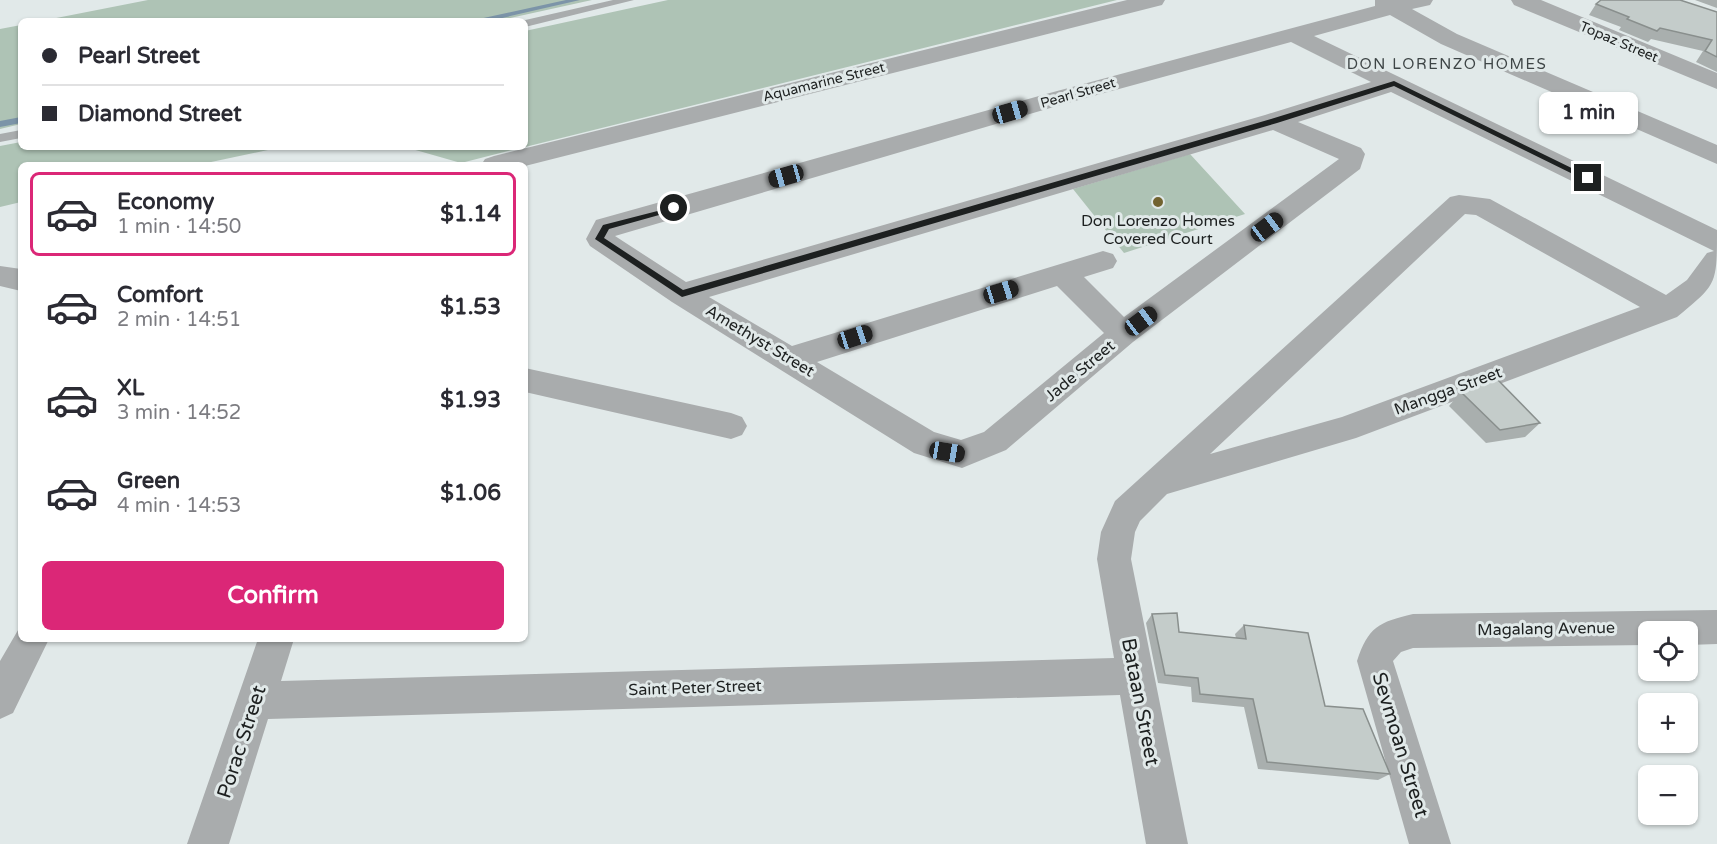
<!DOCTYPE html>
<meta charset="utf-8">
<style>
:root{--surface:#fff;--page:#f7f7f7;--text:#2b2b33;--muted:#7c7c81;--line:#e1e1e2;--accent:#db2777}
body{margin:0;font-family:"Varela Round",sans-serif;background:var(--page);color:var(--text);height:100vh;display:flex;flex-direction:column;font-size:22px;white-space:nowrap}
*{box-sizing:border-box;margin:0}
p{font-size:20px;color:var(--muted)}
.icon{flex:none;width:33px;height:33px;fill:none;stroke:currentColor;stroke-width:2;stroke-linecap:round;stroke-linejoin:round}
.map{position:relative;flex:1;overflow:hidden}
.details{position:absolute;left:18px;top:162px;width:510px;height:480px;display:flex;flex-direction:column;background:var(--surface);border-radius:9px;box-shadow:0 2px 4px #0004}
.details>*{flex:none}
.guide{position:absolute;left:18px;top:18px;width:510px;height:132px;border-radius:9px;box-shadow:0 2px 4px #0004;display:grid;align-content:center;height:132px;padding:0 24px;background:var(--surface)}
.controls{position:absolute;left:1638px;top:621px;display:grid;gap:12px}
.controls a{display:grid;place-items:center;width:60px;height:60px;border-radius:9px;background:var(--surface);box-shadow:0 2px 4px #0004;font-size:30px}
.end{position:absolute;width:27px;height:27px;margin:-14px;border:8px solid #1d2020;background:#fff;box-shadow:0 0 0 3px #fff}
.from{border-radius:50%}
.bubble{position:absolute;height:42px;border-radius:9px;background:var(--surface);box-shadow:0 2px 4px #0004;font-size:20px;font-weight:800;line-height:42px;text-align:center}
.car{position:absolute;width:18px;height:36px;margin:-18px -9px;border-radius:8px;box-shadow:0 0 4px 2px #0007;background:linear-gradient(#222 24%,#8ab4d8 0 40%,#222 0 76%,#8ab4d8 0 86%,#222 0)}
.guide b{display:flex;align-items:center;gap:21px;height:57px;font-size:22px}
.guide b+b{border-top:2px solid var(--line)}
.guide i{width:15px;height:15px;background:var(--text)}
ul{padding:10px 0 0;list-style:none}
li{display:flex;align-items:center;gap:18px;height:84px;margin:0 12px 9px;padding:0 12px;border:3px solid transparent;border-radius:9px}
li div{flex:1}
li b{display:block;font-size:22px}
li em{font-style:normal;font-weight:800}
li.current{border-color:var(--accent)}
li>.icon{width:54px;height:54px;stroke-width:1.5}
.cta{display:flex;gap:12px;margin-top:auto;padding:12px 24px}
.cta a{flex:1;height:69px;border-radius:9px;background:var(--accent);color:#fff;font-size:24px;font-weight:800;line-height:69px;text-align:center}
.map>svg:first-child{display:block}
.green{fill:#aec3b5}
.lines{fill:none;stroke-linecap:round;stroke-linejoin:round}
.stream{fill:#7c94a8;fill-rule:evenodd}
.lane{fill:#a9acad;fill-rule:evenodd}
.street{fill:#a9acad;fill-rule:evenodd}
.wall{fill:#a9afae}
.building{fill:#c4ccca;stroke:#898f8d;stroke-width:1.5}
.route{fill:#1d2020}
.poi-dot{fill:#726330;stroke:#e1e9e9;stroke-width:2}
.labels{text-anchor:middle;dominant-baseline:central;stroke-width:6;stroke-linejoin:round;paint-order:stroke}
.far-street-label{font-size:14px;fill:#1d2020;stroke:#e1e9e9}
.far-neighbourhood-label{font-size:15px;letter-spacing:1.5px;fill:#3e4546;stroke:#e1e9e9}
.poi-label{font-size:16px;fill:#1d2020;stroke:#e1e9e9}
.street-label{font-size:16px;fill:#1d2020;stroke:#e1e9e9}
.near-street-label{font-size:20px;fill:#1d2020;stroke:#e1e9e9}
</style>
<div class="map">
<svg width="1717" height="844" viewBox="0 0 1717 844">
<rect width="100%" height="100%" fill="#e1e9e9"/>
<path class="green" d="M148 0H592L496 21H41Z
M668 0H1117L525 147V31Z
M21 25V124L0 129V29Z
M21 142V147H282L197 165H21V202L0 207V146Z
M405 147H524L461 163Z
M1190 154 1245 214 1124 253 1073 189Z"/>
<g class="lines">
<path class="stream" d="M566 0H580L489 21H475L479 19Z
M21 117V123L0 127V121Z"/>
<path class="lane" d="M613 0H634L525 27V21H521Z
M21 130V138L0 142V134Z"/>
<path class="street" d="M1127 0H1165L1162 5 525 166 481 165 485 159 494 156Z
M1375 0H1433L1430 5 1412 9 1457 34 1717 145V164L1441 44 1390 15 1314 36 1717 230C1717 285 1717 284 1677 317L1356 438 1167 494 1140 521 1135 532 1131 559 1188 844H1146L1120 695 268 719 229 844H187L258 639H294L281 681 1114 658 1097 559 1101 532 1115 501 1450 197 1459 195 1490 199 1666 295 1687 280 1707 253 1714 251 1391 92 1298 122 1361 148 1365 154 1360 169 1133 342 1006 450 962 468 914 453 672 302 590 246 586 239 596 220 1046 94 1375 6ZM1291 42 1371 82 1265 115 686 282 615 236 1064 104ZM1273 130 1339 159 1124 317 1084 277 1113 268 1117 261 1113 254 1103 251 792 346 709 297ZM1465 214 1476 215 1640 307 1342 417 1210 454ZM1057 286 1104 333 984 432 961 440 934 432 817 362Z
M1511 0H1541L1717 73V89L1514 5Z
M0 266 21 269V291L0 286Z
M525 368 731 413 742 417 747 426 742 435 731 439 525 392Z
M1717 610V644L1688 645V632H1648V645L1413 648 1401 652 1393 661 1451 844H1409L1357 661C1368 627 1379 622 1413 614Z
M21 625V639H49L13 713 0 719V661Z"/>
</g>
<path class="wall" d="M1695 0H1717V8Z
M1596 4 1717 12V72L1696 62 1703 51 1651 39 1648 42 1619 30 1621 27 1589 15Z
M1461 392 1540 423 1525 437 1486 443 1449 406Z
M1152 614 1179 632 1236 638 1235 634 1244 625 1325 706 1390 774 1378 780 1258 769 1244 707 1192 702 1191 687 1158 683 1146 623Z"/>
<path class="building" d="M1601 0H1680L1717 12V57L1705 51 1712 40 1660 28 1657 31 1627 19 1629 17 1596 4Z
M1497 379 1540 423 1500 430 1461 392Z
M1177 613 1179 632 1246 639 1244 625 1308 633 1325 706 1363 709 1390 774 1267 762 1253 699 1200 694 1198 678 1165 675 1152 614Z"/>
<path class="route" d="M1394 81 1592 178 1585 180 1394 86 1277 123 682 297 595 239 603 225 677 206V210L609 229 604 238 683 290 1271 119Z"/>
<circle class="poi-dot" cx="1158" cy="202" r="6"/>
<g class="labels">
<g class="far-street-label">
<text transform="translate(1619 42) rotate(23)">Topaz Street</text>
<text transform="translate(824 82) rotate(-14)">Aquamarine Street</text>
<text transform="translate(1078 93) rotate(-16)">Pearl Street</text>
</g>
<g class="far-neighbourhood-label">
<text x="1447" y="64">DON LORENZO HOMES</text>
</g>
<g class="poi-label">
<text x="1158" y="221">Don Lorenzo Homes<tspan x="1158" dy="18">Covered Court</tspan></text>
</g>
<g class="street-label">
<text transform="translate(760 341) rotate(31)">Amethyst Street</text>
<text transform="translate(1080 371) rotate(-40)">Jade Street</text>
<text transform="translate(1448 391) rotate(-20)">Mangga Street</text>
<text transform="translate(1546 629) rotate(-1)">Magalang Avenue</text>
<text transform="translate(695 688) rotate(-2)">Saint Peter Street</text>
</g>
<g class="near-street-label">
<text transform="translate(1140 702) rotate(79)">Bataan Street</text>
<text transform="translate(242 742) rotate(-72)">Porac Street</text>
<text transform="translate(1400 745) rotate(73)">Sevmoan Street</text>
</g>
</g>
</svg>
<div class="controls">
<a><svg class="icon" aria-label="locate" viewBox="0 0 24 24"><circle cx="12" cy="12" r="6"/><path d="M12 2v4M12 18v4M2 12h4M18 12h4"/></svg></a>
<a>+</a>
<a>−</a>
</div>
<i class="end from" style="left:674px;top:208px"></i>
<i class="end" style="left:1588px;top:178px"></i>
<div class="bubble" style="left:1539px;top:92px;width:99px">1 min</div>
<i class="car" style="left:1010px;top:112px;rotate:74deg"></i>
<i class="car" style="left:786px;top:176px;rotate:254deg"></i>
<i class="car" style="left:1267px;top:227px;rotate:53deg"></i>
<i class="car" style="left:1001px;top:292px;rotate:73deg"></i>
<i class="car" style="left:1141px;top:321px;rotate:53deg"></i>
<i class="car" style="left:855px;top:337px;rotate:72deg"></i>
<i class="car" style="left:947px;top:452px;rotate:99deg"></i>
<div class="guide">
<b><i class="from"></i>Pearl Street</b>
<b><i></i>Diamond Street</b>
</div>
<section class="details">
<ul>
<li class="current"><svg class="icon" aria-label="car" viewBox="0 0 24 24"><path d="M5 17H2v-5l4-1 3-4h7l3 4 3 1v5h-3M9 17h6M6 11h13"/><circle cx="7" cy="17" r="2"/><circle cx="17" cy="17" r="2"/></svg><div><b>Economy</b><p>1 min · 14:50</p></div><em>$1.14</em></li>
<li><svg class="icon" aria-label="car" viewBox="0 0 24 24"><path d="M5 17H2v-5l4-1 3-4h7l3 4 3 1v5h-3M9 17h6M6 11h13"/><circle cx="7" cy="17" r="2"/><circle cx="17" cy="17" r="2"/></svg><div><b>Comfort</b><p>2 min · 14:51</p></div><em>$1.53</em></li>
<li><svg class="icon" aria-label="car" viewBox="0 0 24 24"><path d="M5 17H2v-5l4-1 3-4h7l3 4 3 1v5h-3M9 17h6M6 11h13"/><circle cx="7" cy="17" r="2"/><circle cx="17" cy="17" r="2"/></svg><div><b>XL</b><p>3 min · 14:52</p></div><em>$1.93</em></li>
<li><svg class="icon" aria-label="car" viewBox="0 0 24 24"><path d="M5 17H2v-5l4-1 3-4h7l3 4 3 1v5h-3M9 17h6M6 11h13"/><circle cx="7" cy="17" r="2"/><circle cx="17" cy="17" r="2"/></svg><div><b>Green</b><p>4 min · 14:53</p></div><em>$1.06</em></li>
</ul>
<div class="cta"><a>Confirm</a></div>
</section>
</div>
